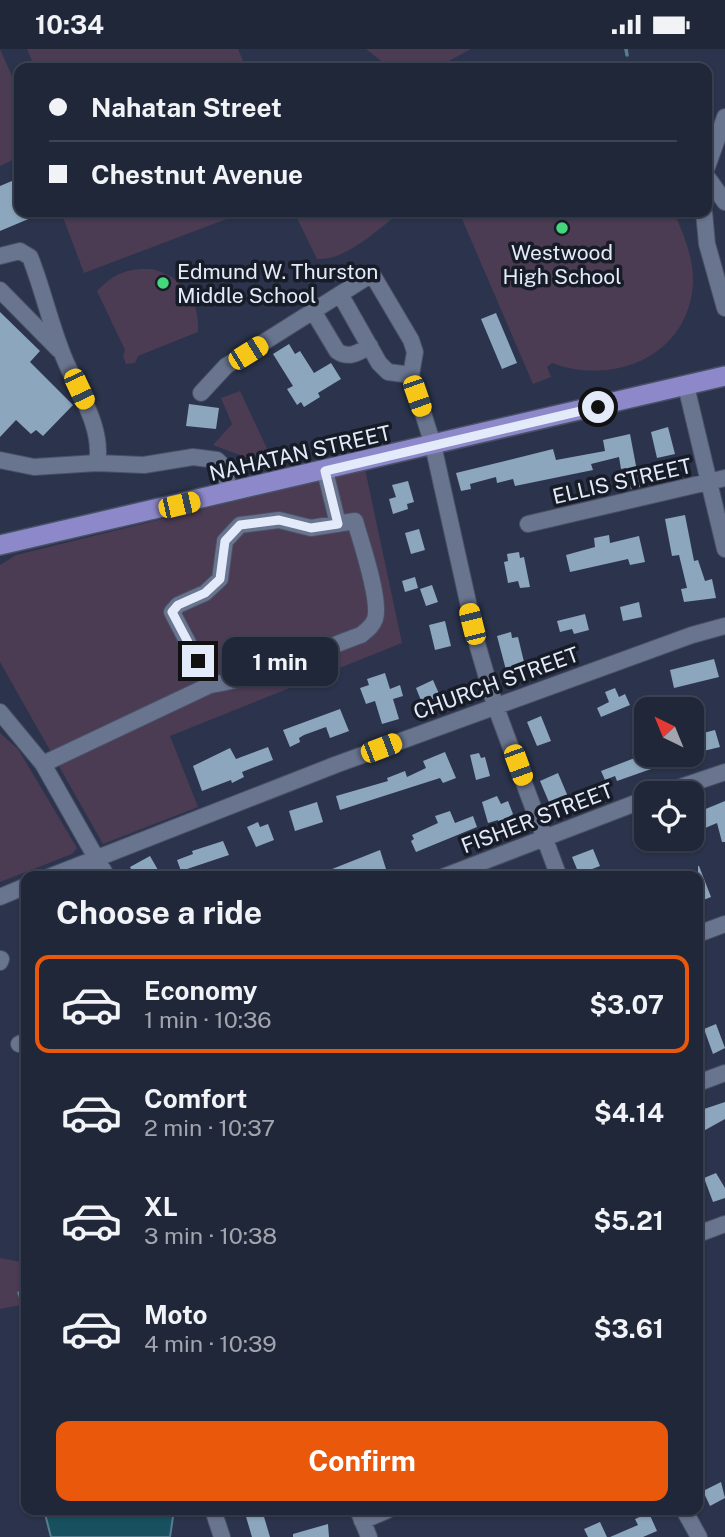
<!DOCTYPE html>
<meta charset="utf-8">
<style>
:root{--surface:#202739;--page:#2d3344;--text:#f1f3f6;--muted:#a2a5ae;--line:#3d4453;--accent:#ea580c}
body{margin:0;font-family:"Public Sans",sans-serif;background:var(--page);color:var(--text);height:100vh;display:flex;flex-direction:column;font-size:26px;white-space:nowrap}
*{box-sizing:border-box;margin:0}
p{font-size:23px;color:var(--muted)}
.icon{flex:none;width:38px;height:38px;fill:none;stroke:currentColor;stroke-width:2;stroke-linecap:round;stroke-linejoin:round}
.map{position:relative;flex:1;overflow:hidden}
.sheet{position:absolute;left:21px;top:822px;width:682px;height:644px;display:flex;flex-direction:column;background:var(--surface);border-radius:14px;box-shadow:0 2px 5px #0004,0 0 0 2px var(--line)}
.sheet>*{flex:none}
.banner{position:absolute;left:14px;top:14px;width:698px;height:154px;border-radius:14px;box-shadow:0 2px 5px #0004,0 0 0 2px var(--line);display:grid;align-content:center;height:154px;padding:0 35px;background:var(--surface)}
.needle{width:46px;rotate:317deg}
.buttons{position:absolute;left:634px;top:648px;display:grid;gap:14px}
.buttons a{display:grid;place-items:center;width:70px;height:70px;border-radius:14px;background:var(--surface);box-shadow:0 2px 5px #0004,0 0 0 2px var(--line);font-size:35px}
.end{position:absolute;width:32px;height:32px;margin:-16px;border:9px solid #e3eafa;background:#111;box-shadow:0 0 0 4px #111}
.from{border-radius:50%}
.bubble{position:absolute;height:49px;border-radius:14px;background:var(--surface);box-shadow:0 2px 5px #0004,0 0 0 2px var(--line);font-size:23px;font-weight:700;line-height:49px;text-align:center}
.car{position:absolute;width:21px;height:42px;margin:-21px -10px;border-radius:9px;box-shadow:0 0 5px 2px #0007;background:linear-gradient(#f5c518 24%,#345 0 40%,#f5c518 0 76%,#345 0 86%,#f5c518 0)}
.banner b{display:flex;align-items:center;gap:24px;height:66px;font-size:26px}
.banner b+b{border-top:2px solid var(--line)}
.banner i{width:18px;height:18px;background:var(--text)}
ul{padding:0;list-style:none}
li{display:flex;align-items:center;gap:21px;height:98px;margin:0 14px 10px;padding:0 21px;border:4px solid transparent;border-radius:14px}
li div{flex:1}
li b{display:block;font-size:26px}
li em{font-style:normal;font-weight:700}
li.on{border-color:var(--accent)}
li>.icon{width:63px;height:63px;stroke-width:1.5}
h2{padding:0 35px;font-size:32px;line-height:84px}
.cta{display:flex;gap:14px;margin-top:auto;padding:14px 35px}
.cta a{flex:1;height:80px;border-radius:14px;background:var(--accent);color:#fff;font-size:28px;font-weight:700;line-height:80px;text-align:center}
.status{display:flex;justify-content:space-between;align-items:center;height:49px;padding:0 35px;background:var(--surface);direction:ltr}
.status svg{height:19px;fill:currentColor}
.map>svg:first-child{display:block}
.green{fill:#4b3b53}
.water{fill:#185060;stroke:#557e8e;stroke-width:2}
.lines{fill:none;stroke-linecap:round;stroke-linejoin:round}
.stream{stroke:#557e8e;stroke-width:3.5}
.building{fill:#8ba6bd}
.minor-casing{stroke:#495166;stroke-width:18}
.major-casing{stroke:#495166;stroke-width:22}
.minor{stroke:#69748f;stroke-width:16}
.major{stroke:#8d88c9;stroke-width:19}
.route{stroke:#e3eafa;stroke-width:9}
.poi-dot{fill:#44d77b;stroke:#181c27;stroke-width:2.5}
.labels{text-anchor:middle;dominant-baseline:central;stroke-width:7;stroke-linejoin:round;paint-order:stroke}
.poi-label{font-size:21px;fill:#e3eafa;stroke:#181c27}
.street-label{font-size:21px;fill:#e3eafa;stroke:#181c27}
</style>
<div class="status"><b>10:34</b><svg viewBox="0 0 49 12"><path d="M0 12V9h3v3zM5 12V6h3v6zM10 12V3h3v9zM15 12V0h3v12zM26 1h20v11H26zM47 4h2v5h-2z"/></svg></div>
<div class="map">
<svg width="725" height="1488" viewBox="0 0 725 1488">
<rect width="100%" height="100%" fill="#2b344c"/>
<path class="green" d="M0 0 19 43V108L0 117Z
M27 0H238L246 19H35Z
M366 0H471L436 19H390Z
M536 13H557L580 19H507Z
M61 163H245L84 224Z
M294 163H401C378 180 346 212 317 210Z
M459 163H674C684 187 694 209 693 235 688 308 613 337 552 314L547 318 551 328 533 335Z
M152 220C183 228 200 251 198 283L138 307 135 314 126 315 123 307 125 301 97 242C114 224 127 219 152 220Z
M240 342 271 408 256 412 213 396 232 375 221 349Z
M365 420 402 594 170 687 198 758 103 795 0 613V516L16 506Z
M0 684 18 700 77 799 72 805 0 833Z
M0 1209 26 1214V1255L0 1260Z"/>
<path class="water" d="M22 1233 26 1235V1328L21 1294Z
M44 1461H174L170 1488H51Z"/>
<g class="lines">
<path class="stream" d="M626 0 627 6
M19 1244 23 1255"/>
</g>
<path class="building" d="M19 129V163H45L0 182V137Z
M0 263 40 302 30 313 73 356 43 387 36 381 31 385 16 371 0 388Z
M496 264 517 314 502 320 481 270Z
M289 295 295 305 300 302 314 324 331 314 341 330 318 344 320 348 304 358 301 353 297 356 287 340 293 337 273 305Z
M189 355 219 359 216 380 186 377Z
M668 378 675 405 657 409 651 383Z
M630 385 640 438 631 440 626 419 621 420 619 408 591 415 593 421 515 437 513 430 497 434 496 428 470 435 471 440 461 442 456 424 553 400 556 411 605 402 603 391Z
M408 432 414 453 407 455 408 460 393 465 389 450 396 448 392 436Z
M685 466 694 512 698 511 705 532 712 530 716 549 684 553 681 540 687 539 679 506 672 507 665 470Z
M419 480 425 501 411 505 405 484Z
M609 486 610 494 639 487 645 513 630 516 628 510 570 523 566 506 595 498 594 489Z
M519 503 520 509 524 508 530 538 520 539 518 532 508 534 504 513 508 512 507 505Z
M415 528 418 539 405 543 402 532Z
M432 536 438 553 426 557 420 540Z
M639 553 642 568 623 572 620 558Z
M585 565 589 581 574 585 572 580 560 583 557 572Z
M445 572 451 597 435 601 429 576Z
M511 583 512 589 518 588 525 617 506 621 497 587Z
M714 610 719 628 674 639 670 621Z
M385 624 390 640 400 636 403 647 393 650 399 670 382 675 375 652 366 655 360 639 369 636 367 630Z
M433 631 440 647 422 654 416 639Z
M615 639 619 648 625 645 630 656 601 668 597 659 609 653 605 643Z
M340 660 349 682 330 689 326 678 304 686 299 689 300 693 290 698 283 681Z
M541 667 551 692 537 697 527 673Z
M715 681 720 698 691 705V687Z
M268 698 273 711 242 723 244 728 232 734 231 731 202 742 193 717 230 699 236 710Z
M445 703 456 729 443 734 440 729 340 761 336 747 388 732 387 729 405 722 407 728 426 719 423 712Z
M479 704 481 709 485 708 490 727 476 731 470 706Z
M645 705 688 707 617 732 615 727 605 731 601 722Z
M558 724 569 750 551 758 540 732Z
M497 747 501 755 508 752 513 765 499 775 498 771 488 774 482 753Z
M725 752V793H722L717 774 691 785V766Z
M317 753 323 773 295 782 289 762Z
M450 762 455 774 473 767 477 778 416 803 411 792 414 790 412 786 438 774 435 767Z
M258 773 260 778 268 775 274 791 256 798 247 778Z
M223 792 229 806 181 822 177 811 193 805 192 802Z
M593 800 600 817 579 825 572 808Z
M380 801 386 820 364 828H312Z
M150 807 158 821 146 828H135L130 818Z
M699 817 711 848 698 853V817Z
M716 975 725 999 713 1005 704 980Z
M725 1053V1070L698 1085V1062Z
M716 1124 725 1139V1149L713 1153 704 1129Z
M721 1433 725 1449 710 1457 703 1442Z
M244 1461H262L270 1488H252Z
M649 1464 657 1482 643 1488H610L638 1476 635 1470Z
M600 1473 607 1488H588L584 1480Z
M328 1475 329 1488H293V1485Z"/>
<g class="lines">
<defs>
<path id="minor" d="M707 118 725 68
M707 128 725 153
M704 163 707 195 725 259
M0 207 20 202 30 208C42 238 49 270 61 301 73 336 104 375 97 414
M0 241 59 301
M340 245 379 314 388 323 411 326
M313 262 337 302C348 310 358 304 370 297
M686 337 725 500
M201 344 226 317 372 225 411 291 415 303 411 326 433 396 478 598 495 656 559 828
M0 411 34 418 97 414 144 416 193 408 217 411 223 417 230 444
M325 422 338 475
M528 475 725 429
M0 663 43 715 107 828
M43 715 210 636C262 628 311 604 361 586 367 581 372 578 375 570 381 551 361 493 355 472L311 479 279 471 240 476 225 492 220 530 205 544 178 556 172 563 210 636
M663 744 725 723
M49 828 335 716 692 586 725 577
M443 828 646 750
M0 848 26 837
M698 885 725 875
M0 913 1 910
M19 995 26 992
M698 1034 725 1024
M698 1185 725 1175
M213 1461 222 1488
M358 1461 369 1488
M684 1461 699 1488
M362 1472 388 1461"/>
<path id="major" d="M0 496 725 327"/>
</defs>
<use href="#minor" class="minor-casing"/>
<use href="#major" class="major-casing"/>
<use href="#minor" class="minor"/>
<use href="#major" class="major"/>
</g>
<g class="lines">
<path class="route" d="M198 612 172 563 178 556 205 544 220 530 225 492 240 476 279 471 311 479 338 475 325 422 598 358"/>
</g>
<g class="poi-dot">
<circle cx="562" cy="179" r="7"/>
<circle cx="163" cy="234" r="7"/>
</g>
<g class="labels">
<g class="poi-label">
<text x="562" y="203">Westwood<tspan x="562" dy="24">High School</tspan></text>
<text x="177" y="222" text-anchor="start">Edmund W. Thurston<tspan x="177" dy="24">Middle School</tspan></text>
</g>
<g class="street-label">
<text transform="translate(300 404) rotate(-13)">NAHATAN STREET</text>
<text transform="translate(622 432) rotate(-13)">ELLIS STREET</text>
<text transform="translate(496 634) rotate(-20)">CHURCH STREET</text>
<text transform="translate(537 769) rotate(-21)">FISHER STREET</text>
</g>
</g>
</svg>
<div class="buttons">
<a><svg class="needle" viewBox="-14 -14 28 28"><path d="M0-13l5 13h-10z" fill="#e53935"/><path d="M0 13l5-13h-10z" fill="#a2a5ae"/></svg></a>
<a><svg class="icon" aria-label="locate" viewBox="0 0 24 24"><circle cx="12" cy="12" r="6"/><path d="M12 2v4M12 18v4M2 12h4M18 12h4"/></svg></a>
</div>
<i class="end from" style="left:598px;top:358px"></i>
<i class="end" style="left:198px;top:612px"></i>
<div class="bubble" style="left:222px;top:588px;width:116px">1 min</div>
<i class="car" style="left:248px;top:304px;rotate:58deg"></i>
<i class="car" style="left:79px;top:340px;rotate:155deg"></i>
<i class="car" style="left:417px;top:347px;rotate:161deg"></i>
<i class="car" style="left:179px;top:456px;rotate:77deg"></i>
<i class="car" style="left:472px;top:575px;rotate:346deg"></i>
<i class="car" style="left:381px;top:699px;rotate:69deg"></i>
<i class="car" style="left:518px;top:716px;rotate:160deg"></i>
<div class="banner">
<b><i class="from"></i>Nahatan Street</b>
<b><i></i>Chestnut Avenue</b>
</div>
<section class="sheet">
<h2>Choose a ride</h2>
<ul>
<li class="on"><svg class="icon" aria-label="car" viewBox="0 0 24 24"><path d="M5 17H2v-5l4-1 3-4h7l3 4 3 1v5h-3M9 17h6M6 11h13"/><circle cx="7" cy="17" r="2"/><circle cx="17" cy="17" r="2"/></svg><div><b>Economy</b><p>1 min · 10:36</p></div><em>$3.07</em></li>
<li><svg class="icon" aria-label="car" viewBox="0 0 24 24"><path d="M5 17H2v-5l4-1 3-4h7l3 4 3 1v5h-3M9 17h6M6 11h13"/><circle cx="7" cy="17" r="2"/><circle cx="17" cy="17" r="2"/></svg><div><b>Comfort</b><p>2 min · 10:37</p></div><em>$4.14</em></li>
<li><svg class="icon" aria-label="car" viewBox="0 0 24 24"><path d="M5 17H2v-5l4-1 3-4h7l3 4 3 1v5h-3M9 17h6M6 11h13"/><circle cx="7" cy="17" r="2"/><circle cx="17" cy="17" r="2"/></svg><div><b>XL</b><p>3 min · 10:38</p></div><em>$5.21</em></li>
<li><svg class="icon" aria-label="car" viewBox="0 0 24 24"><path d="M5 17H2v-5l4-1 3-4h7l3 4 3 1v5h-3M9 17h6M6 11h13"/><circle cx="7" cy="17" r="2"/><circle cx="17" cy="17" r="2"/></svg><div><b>Moto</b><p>4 min · 10:39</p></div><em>$3.61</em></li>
</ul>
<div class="cta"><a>Confirm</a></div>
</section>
</div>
